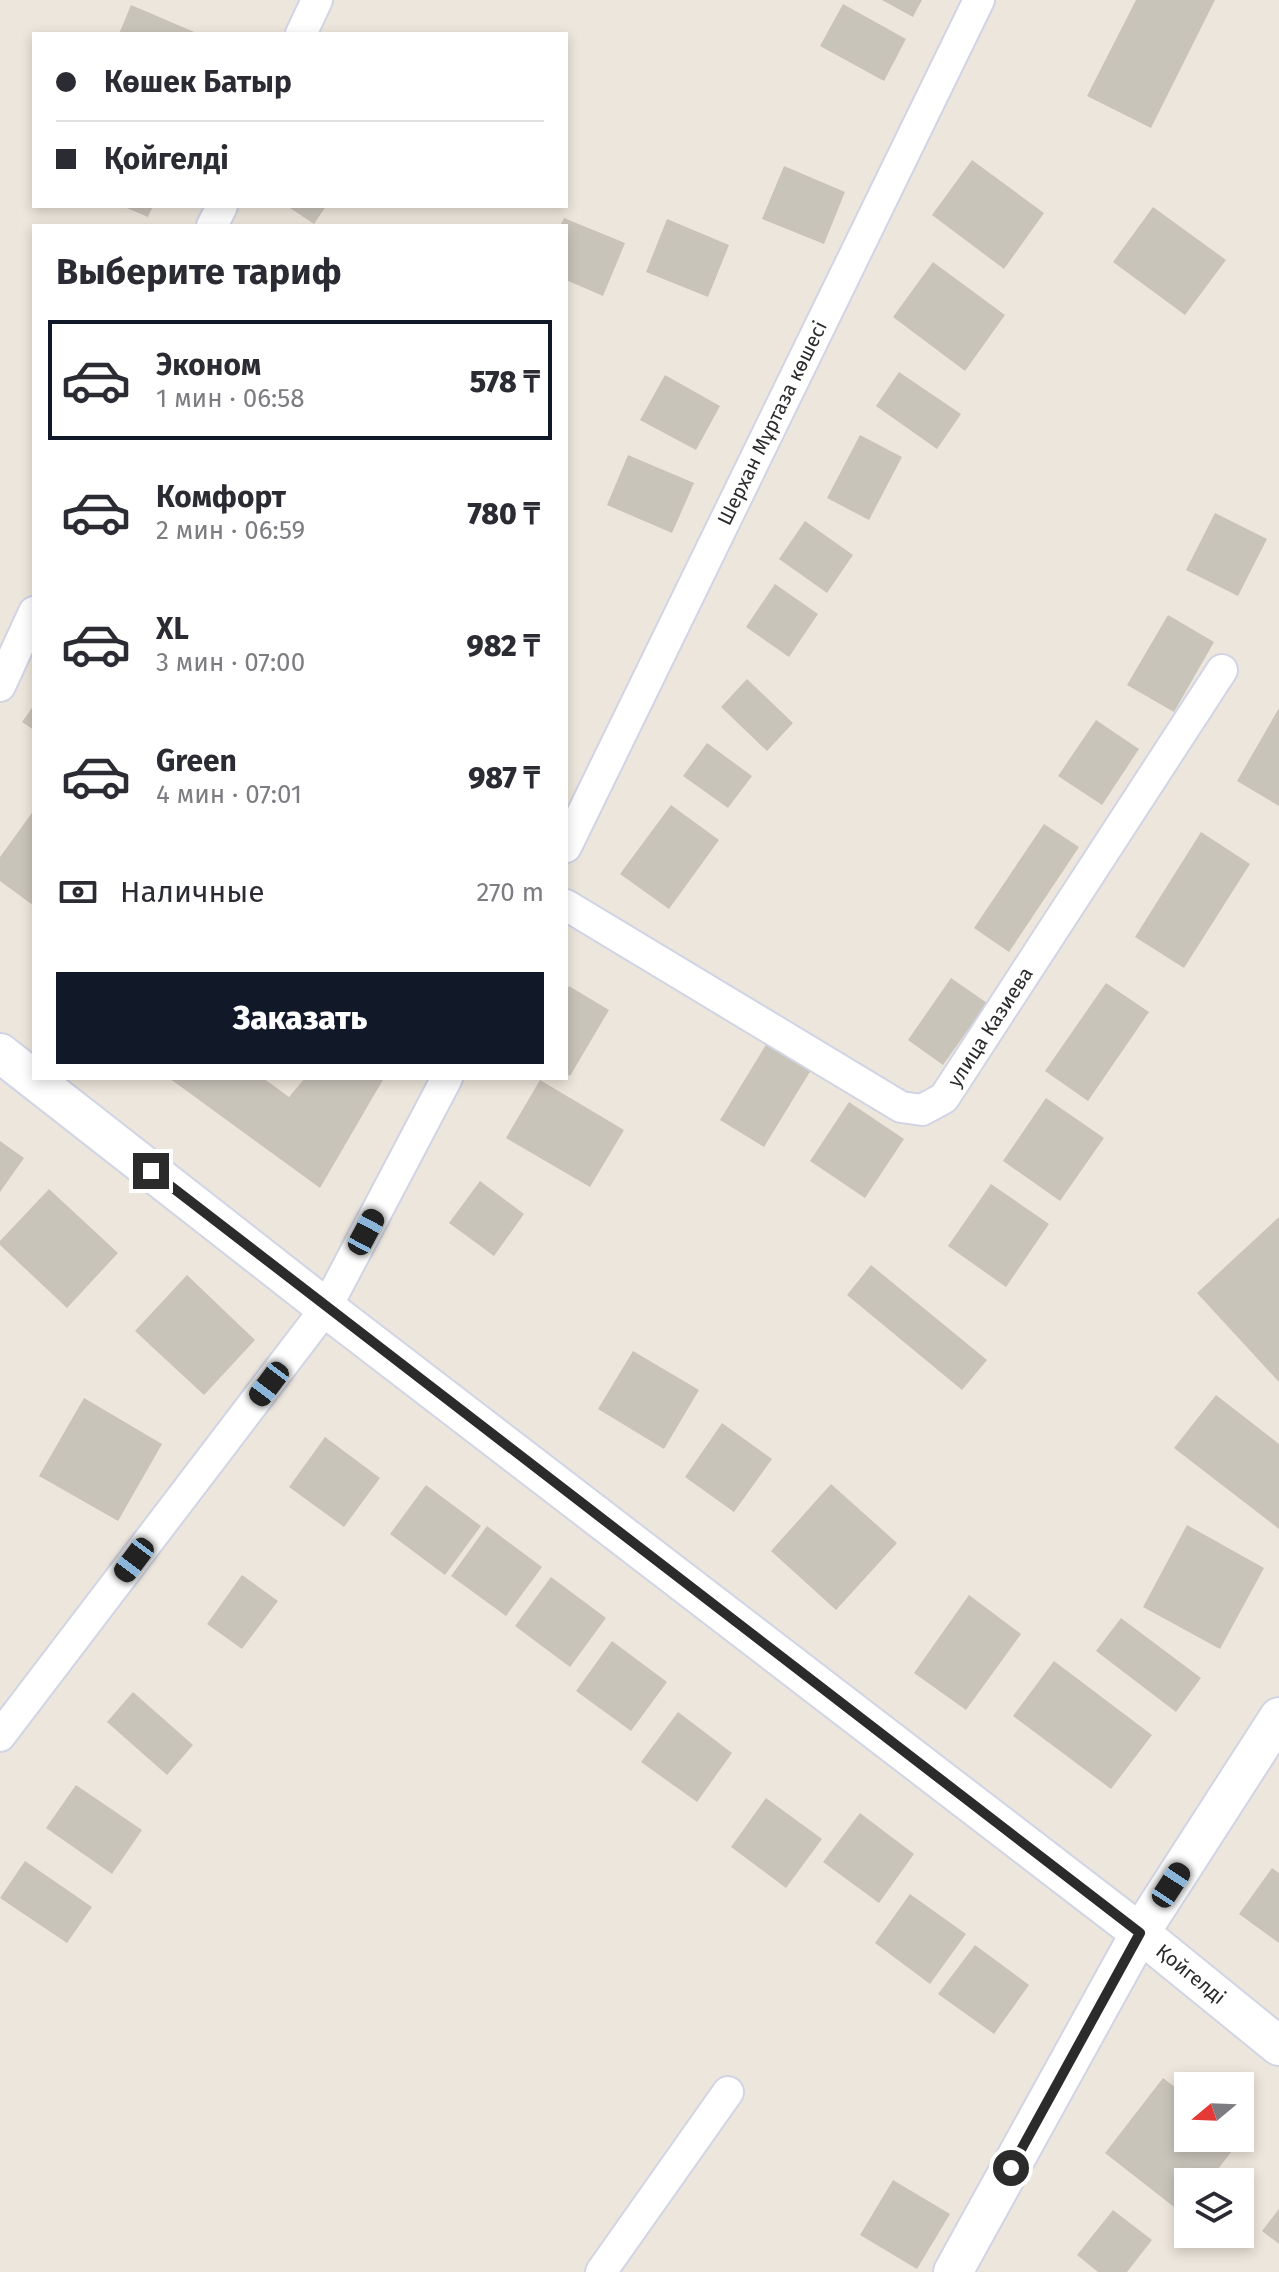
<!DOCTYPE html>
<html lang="ru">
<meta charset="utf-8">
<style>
:root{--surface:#fff;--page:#f7f7f7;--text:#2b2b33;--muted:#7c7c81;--line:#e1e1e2;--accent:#111827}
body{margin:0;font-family:"Fira Sans",sans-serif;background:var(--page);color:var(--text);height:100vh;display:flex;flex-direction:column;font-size:30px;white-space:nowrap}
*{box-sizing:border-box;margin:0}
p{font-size:26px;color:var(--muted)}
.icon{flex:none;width:44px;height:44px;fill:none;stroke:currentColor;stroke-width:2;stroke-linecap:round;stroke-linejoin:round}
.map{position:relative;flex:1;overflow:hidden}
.sheet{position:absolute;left:32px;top:224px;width:536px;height:856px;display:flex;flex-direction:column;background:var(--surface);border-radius:0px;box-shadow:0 4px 12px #0003}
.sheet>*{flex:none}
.guide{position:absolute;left:32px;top:32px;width:536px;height:176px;border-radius:0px;box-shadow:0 4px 12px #0003;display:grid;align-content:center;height:176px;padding:0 24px;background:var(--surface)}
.needle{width:52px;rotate:251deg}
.buttons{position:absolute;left:1174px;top:2072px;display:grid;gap:16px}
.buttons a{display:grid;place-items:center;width:80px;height:80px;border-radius:0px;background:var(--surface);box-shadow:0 4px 12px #0003;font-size:40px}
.end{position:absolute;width:36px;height:36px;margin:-18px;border:10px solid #2b2b2b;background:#fff;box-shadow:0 0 0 4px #fff}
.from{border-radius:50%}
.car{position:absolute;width:24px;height:48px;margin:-24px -12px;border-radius:10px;box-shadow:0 0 6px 2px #0007;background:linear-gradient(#222 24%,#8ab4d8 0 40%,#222 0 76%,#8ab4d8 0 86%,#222 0)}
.guide b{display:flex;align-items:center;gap:28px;height:76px;font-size:30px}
.guide b+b{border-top:2px solid var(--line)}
.guide i{width:20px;height:20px;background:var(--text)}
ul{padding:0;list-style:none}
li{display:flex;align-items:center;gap:24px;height:120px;margin:0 16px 12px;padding:0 8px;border:4px solid transparent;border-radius:0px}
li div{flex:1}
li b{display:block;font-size:30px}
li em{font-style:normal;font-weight:800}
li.active{border-color:var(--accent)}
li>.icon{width:72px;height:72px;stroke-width:1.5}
h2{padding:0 24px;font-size:36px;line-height:96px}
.pay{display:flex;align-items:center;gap:20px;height:88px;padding:0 24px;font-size:30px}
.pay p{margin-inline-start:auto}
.cta{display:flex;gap:16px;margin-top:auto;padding:16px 24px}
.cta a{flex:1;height:92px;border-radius:0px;background:var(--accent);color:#fff;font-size:32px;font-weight:800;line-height:92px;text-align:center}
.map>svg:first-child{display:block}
.building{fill:#c9c4ba}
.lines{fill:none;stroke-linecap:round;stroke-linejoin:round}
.minor-casing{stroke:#d1d4e4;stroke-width:34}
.tertiary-casing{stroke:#d1d4e4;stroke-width:42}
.minor{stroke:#fff;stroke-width:30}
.tertiary{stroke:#fff;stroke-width:38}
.route{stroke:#2b2b2b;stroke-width:10}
.labels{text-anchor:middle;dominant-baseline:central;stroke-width:6;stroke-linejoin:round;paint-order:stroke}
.street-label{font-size:20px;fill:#2b2b2b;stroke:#fff}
</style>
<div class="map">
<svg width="1279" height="2272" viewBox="0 0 1279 2272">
<rect width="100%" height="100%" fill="#ede6dc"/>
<path class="building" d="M882 0H922L913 17Z
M1136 0H1215L1151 128 1087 96Z
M843 4 906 39 884 81 820 46Z
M131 5 199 34H119Z
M972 160 1044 213 1004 269 932 215Z
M784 166 845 192 824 244 762 219Z
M122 206H153L148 217Z
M287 206H326L314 224Z
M1153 207 1226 260 1185 315 1113 262Z
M564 218 625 243 603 296 566 280V226H560Z
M667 219 729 245 708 297 646 272Z
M933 262 1005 315 965 371 893 317Z
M899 372 961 414 937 449 876 406Z
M665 375 720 406 696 450 640 420Z
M860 435 902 457 869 520 827 498Z
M628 455 694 483 672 533 607 505Z
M1215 513 1267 539 1238 596 1186 570Z
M805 521 853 555 827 593 779 559Z
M775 584 818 614 789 657 746 627Z
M1168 615 1214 642 1174 712 1127 685Z
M747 679 793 723 767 751 721 707Z
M34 705V730L22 722Z
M1279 708V806L1237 781Z
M1096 720 1139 749 1102 805 1058 776Z
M707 743 752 776 728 808 683 776Z
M671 805 719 840 669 909 620 874Z
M34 810V906L0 881V857Z
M1044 824 1079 847 1009 952 974 928Z
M1201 832 1250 864 1184 968 1135 937Z
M951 978 987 1003 943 1065 908 1040Z
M1106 983 1149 1012 1088 1101 1045 1071Z
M569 986 609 1010 570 1076 566 1074V992Z
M767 1043 811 1070 764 1147 720 1120Z
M169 1078H263L289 1097 305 1078H384L320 1188Z
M540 1080 624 1130 590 1187 506 1138Z
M1046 1098 1104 1138 1060 1201 1003 1161Z
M849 1102 904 1139 865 1198 810 1161Z
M0 1141 24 1158 0 1192Z
M480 1181 524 1214 494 1256 449 1223Z
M991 1184 1049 1224 1006 1287 948 1246Z
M49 1189 118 1253 67 1308 0 1245V1241Z
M1279 1217V1382L1197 1293Z
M871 1265 987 1360 962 1390 847 1295Z
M187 1275 255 1340 204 1395 135 1331Z
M633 1351 699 1390 664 1449 598 1409Z
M1216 1395 1279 1444V1529L1174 1448Z
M84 1398 162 1444 118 1521 39 1476Z
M722 1423 772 1459 734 1512 685 1477Z
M325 1437 380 1478 344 1527 289 1487Z
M831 1484 897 1543 836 1610 771 1551Z
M426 1485 481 1526 445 1575 390 1534Z
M1187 1525 1264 1568 1220 1649 1143 1607Z
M487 1526 542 1567 506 1616 451 1576Z
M242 1575 278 1601 242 1649 207 1624Z
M551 1577 606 1618 570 1667 515 1626Z
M969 1595 1021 1634 966 1710 914 1673Z
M1121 1618 1201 1678 1176 1712 1096 1651Z
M612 1641 667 1682 631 1731 576 1691Z
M1054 1661 1152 1735 1111 1789 1013 1716Z
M133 1692 193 1745 167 1775 107 1722Z
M678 1712 732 1753 697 1802 641 1762Z
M76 1785 142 1830 112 1874 46 1828Z
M766 1798 822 1839 786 1888 731 1847Z
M860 1813 914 1854 879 1903 823 1862Z
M25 1861 92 1907 67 1943 0 1898Z
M1272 1868 1279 1873V1943L1239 1914Z
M910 1894 966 1934 930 1984 875 1943Z
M975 1945 1029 1985 994 2034 938 1994Z
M1163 2078 1188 2097V2138H1242L1208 2182H1188V2208L1183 2214 1105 2153Z
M893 2180 950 2214 917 2269 860 2235Z
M1279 2209V2244L1262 2231Z
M1113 2210 1152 2240 1127 2272H1098L1077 2255Z"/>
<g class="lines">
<defs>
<path id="minor" d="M301 34 317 0
M212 226 222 206
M0 686 34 612
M566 847 979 0
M566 905 901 1107 922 1110 944 1098 1222 670
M0 1736 326 1308 447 1078
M601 2272 728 2092"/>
<path id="tertiary" d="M0 1053 326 1308 1140 1933 1279 2046
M953 2272 1140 1933 1279 1717"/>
</defs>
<use href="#minor" class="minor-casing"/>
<use href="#tertiary" class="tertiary-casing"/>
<use href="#minor" class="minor"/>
<use href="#tertiary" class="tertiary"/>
</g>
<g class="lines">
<path class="route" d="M151 1171 1140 1933 1011 2168"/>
</g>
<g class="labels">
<g class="street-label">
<text transform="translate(772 423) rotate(-64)">Шерхан Мұртаза көшесі</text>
<text transform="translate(990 1027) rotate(-57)">улица Казиева</text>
<text transform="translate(1191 1974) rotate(39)">Қойгелді</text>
</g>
</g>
</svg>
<div class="buttons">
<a><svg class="needle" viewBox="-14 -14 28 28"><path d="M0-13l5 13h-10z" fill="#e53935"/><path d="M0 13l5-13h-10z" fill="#7c7c81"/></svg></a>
<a><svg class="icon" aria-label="layers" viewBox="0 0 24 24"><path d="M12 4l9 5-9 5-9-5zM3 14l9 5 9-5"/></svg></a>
</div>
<i class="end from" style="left:1011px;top:2168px"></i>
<i class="end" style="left:151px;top:1171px"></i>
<i class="car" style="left:366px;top:1232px;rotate:28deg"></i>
<i class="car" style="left:269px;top:1384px;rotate:217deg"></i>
<i class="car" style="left:134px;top:1560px;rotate:217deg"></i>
<i class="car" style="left:1171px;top:1885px;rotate:33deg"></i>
<div class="guide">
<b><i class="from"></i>Көшек Батыр</b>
<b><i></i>Қойгелді</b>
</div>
<section class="sheet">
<h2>Выберите тариф</h2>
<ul>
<li class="active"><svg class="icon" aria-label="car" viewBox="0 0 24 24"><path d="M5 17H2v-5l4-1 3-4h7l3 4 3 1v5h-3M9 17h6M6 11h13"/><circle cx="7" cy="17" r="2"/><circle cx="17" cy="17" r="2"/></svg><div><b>Эконом</b><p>1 мин · 06:58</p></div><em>578 ₸</em></li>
<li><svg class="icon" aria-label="car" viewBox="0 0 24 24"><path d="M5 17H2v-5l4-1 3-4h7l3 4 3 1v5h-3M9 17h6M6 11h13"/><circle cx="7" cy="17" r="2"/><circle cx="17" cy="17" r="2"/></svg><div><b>Комфорт</b><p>2 мин · 06:59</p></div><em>780 ₸</em></li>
<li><svg class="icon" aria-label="car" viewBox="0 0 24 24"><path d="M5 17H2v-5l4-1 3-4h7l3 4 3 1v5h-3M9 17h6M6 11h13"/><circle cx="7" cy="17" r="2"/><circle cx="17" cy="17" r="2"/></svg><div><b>XL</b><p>3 мин · 07:00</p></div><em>982 ₸</em></li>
<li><svg class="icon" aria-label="car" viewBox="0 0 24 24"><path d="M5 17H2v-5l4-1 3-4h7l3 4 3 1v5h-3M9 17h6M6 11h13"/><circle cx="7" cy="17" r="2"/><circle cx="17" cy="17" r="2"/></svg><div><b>Green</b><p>4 мин · 07:01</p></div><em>987 ₸</em></li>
</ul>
<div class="pay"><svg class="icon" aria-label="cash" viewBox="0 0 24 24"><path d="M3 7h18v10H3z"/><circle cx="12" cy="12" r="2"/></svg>Наличные<p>270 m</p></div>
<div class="cta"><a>Заказать</a></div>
</section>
</div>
